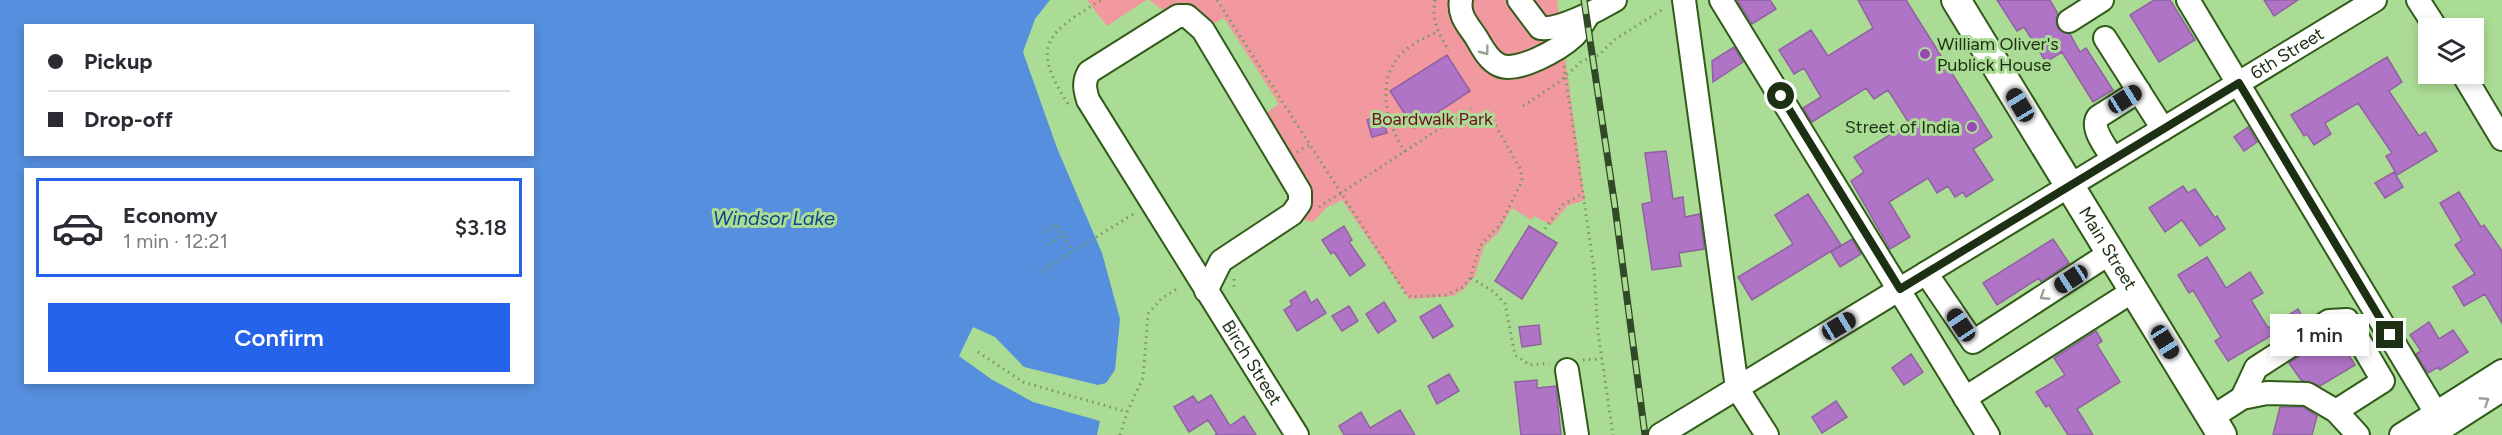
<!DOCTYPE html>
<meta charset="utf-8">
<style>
:root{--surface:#fff;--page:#f2f2f3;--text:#2b2b33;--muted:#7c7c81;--line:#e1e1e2;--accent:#2563eb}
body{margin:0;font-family:Figtree,sans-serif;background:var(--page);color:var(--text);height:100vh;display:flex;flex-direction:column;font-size:22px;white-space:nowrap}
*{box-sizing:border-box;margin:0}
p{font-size:20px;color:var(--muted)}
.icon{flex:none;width:33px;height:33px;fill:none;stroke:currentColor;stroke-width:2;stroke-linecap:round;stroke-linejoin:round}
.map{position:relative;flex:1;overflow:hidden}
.drawer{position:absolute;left:24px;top:168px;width:510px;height:216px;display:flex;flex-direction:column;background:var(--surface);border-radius:0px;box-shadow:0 3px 9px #0003}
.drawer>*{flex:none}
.banner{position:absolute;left:24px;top:24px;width:510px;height:132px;border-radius:0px;box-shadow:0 3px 9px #0003;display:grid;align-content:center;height:132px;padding:0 24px;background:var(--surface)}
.controls{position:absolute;left:2418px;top:18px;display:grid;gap:12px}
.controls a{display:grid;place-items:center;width:66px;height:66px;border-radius:0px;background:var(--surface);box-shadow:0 3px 9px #0003;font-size:30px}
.end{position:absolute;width:27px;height:27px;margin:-14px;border:8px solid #1d3014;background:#fff;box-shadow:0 0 0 3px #fff}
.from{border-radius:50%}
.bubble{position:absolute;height:42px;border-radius:0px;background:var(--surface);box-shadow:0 3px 9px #0003;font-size:20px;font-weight:600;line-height:42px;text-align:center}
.car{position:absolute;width:18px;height:36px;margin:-18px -9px;border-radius:8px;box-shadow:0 0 4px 2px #0007;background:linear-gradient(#222 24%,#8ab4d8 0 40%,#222 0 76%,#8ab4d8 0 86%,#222 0)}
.banner b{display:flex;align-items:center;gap:21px;height:57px;font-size:22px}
.banner b+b{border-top:2px solid var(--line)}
.banner i{width:15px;height:15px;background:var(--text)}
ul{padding:10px 0 0;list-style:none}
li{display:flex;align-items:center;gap:18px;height:99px;margin:0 12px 9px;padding:0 12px;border:3px solid transparent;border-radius:0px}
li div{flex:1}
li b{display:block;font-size:22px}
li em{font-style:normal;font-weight:600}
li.active{border-color:var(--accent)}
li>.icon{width:54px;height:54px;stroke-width:1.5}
.button{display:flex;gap:12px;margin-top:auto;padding:12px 24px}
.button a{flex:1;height:69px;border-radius:0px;background:var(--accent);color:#fff;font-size:24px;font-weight:600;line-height:69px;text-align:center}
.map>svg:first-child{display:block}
.green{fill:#f1999e}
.water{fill:#568fdd;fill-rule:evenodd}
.building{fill:#af74c5;stroke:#9062a1;stroke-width:1.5}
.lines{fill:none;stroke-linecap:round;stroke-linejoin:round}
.minor-casing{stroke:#305b18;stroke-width:26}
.major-casing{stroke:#305b18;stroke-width:32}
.path{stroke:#749963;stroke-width:3;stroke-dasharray:1.5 4.5;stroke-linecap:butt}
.minor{stroke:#fff;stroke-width:22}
.major{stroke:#fff;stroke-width:28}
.rail-casing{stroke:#324927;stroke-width:7}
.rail{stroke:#abdc95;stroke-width:4.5;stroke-dasharray:14;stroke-linecap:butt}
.oneway{stroke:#99a295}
.route{stroke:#1d3014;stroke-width:8}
.poi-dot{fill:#9947b6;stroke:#abdc95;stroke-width:2}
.labels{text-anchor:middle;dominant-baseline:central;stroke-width:6;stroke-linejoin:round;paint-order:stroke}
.poi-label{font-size:18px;fill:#1d3014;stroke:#abdc95;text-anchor:start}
.street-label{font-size:18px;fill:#1d3014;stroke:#abdc95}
.park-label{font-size:18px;fill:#700e22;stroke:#abdc95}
.water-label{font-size:20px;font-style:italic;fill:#0c468c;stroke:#abdc95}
</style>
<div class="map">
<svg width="2502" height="435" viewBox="0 0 2502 435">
<rect width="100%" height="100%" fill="#abdc95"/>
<path class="green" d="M1087 0H1146L1107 26Z
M1149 0H1557L1585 200 1567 206 1551 225 1534 216 1531 220 1512 208 1498 233 1484 246 1475 276 1464 289 1453 296 1409 299 1342 200 1326 208 1313 222 1304 220 1311 202 1264 114 1279 104 1224 18 1209 26 1174 9 1163 10Z"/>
<path class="water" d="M0 0H1050L1035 19 1023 52 1057 148 1102 253 1120 319 1115 370 1106 383 1098 385 1024 367 995 337 973 327 959 356 991 379 1033 402 1100 421 1097 435H0ZM26 26H532V154H26ZM26 170H532V382H26Z"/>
<path class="building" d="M1737 0H1770L1776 9 1752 24Z
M1858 0H1906L1992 137 1973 149 1993 180 1966 197 1963 192 1955 197 1948 186 1937 193 1928 178 1889 202 1910 237 1890 249 1851 181 1864 172 1854 157 1909 123 1888 90 1874 99 1866 88 1812 122 1803 108 1821 97 1804 68 1794 74 1779 50 1811 30 1828 56 1873 28Z
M1997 0H2050L2058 14 2056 21 2058 29 2070 34 2080 52 2086 48 2113 90 2093 102 2062 52 2046 62 2024 27 2017 31Z
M2154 0H2170L2195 40 2159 62 2130 15Z
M2264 0H2298L2274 16Z
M1734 47 1743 62 1713 82 1712 61Z
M1447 55 1470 91 1414 128 1390 91Z
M2387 57 2402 82 2389 91 2419 136 2425 132 2437 151 2397 175 2386 156 2392 153 2358 103 2325 123 2331 134 2314 145 2307 134 2304 136 2291 115Z
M1382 115 1387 133 1372 137 1367 120Z
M2248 127 2257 142 2244 151 2234 137Z
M1666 151 1673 199 1683 197 1685 217 1700 214 1704 249 1679 253 1681 266 1652 270 1642 204 1652 202 1645 153Z
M2394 172 2403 187 2385 198 2375 183Z
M2183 186 2188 193 2195 189 2215 218 2217 216 2225 229 2200 246 2182 220 2165 232 2149 208Z
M2459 192 2481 227 2484 225 2502 251V323L2485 294 2464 306 2453 287 2475 274 2455 245 2462 240 2440 203Z
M1808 194 1841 245 1752 300 1738 277 1793 244 1775 215Z
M1344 226 1352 240 1349 242 1365 265 1350 276 1334 252 1331 254 1322 240Z
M1529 226 1557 243 1522 299 1495 281Z
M1852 239 1861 254 1840 267 1831 252Z
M2053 239 2069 263 2041 282 2039 278 1997 305 1983 283Z
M2207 257 2226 288 2250 272 2263 293 2251 300 2268 328 2298 309 2305 321 2275 340 2272 335 2228 361 2215 341 2221 337 2193 290 2189 293 2178 275Z
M1305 291 1311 303 1317 299 1326 313 1297 331 1284 310 1292 305 1290 301Z
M1384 302 1396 321 1378 333 1366 314Z
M1440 305 1453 326 1433 338 1420 317Z
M1349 306 1358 321 1342 331 1332 316Z
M2429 322 2439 339 2453 330 2468 352 2440 370 2438 367 2428 373 2416 354 2421 351 2410 335Z
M1539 325 1541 344 1522 347 1519 327Z
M2096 331 2102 341 2097 345 2120 382 2077 409 2093 435H2068L2049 405 2046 407 2036 392 2065 375 2054 358Z
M2333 334H2336L2355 365 2320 386 2301 380 2289 363Z
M1911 354 1923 372 1904 385 1892 368Z
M1449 374 1459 391 1437 404 1428 386Z
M1537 380V388L1556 386 1561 435H1521L1515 382Z
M1211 395 1230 426 1244 416 1256 435H1215L1217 434 1208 420 1189 432 1174 407 1193 396 1198 403Z
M1836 401 1847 417 1822 433 1812 417Z
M2280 407H2303L2317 416 2312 435H2273Z
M1400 410 1415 435H1344L1339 426 1361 412 1370 428Z"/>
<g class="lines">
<defs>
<g id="minor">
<path d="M1461 0C1458 15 1468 25 1476 37 1482 47 1488 60 1499 65 1517 74 1560 49 1574 36 1579 31 1583 23 1587 17"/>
<path d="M1519 0 1540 28C1558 31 1598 10 1615 0"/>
<path d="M1684 0 1737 388 1767 435"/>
<path d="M1721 0 1988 435"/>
<path d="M2188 0 2436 413"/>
<path d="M2418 0 2436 28"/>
<path d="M2069 21 2102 0"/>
<path d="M2105 38 2163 129"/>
<path d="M2463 74 2502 139"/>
<path d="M2113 159C2107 148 2090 129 2098 117L2139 91"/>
<path d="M1926 273 1973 342 2110 253"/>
<path id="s1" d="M1206 291 1221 261 1292 214 1300 203V192L1203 30 1187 16H1178L1089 72C1083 82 1085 90 1088 100L1297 435"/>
<path d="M1567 370 1577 435"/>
<path d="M1965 398 2133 291"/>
<path d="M2242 398 2256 368 2329 321 2347 320 2383 381 2336 411"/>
<path d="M2211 418 2242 398 2267 393 2307 394 2336 411 2358 435"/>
<path id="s2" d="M1660 435 2375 0"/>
<path d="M2401 435 2502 371"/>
<path d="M2432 435 2502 390"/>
</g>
<g id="major">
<path id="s3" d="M1956 0 2222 435"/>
</g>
</defs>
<use href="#minor" class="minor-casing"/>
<use href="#major" class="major-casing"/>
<path class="path" d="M1217 0 1341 193 1471 108
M1435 0C1431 19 1439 35 1449 51
M1564 66 1594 269 1598 332 1613 435
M1068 104C1029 44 1048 33 1101 0
M1523 106 1559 82 1582 61 1599 55 1614 40 1665 8
M1297 152 1309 145
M1405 152C1386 123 1375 80 1402 53 1412 43 1426 38 1438 31
M1319 207 1341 193 1406 294 1411 297 1446 295 1463 287 1470 278 1480 246 1500 225 1522 181 1521 170 1493 121
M1545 229 1562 205 1582 194
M1043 233 1056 224 1073 251
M1049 244 1063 235
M1040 272 1135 213
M1471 278 1494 292 1505 304 1515 355 1530 365 1549 363
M1234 279V287
M978 352 1023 382 1127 412
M1583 360 1602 359
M1120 435 1127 412 1143 378 1148 314 1162 298 1180 287"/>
<use href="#minor" class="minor"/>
<use href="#major" class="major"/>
<defs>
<path id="rail" d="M1584 0 1615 207 1645 435"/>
</defs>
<use href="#rail" class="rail-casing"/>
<use href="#rail" class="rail"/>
</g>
<defs><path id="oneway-chevron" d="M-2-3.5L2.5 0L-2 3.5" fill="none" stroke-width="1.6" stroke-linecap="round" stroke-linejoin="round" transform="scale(1.5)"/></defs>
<g class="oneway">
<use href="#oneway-chevron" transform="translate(1485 51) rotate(53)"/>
<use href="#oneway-chevron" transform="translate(2044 296) rotate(147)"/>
<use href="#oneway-chevron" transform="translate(2485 401) rotate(-33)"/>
</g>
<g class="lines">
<path class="route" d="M1781 96 1900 289 2239 83 2390 335"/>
</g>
<g class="poi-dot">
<circle cx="1925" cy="54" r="6"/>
<circle cx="1972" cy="127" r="6"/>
</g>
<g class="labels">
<g class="poi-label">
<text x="1937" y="44">William Oliver's<tspan x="1937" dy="21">Publick House</tspan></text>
<text x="1960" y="127" text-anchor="end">Street of India</text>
</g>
<g class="street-label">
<text stroke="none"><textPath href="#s2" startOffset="734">6th Street</textPath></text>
<text stroke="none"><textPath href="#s3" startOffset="291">Main Street</textPath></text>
<text stroke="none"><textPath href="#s1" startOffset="806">Birch Street</textPath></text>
</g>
<g class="park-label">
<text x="1432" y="119">Boardwalk Park</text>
</g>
<g class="water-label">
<text x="774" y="218">Windsor Lake</text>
</g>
</g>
</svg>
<div class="controls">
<a><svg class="icon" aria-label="layers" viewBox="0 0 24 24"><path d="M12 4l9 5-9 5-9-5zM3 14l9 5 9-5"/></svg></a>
</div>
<i class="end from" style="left:1781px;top:96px"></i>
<i class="end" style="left:2390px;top:335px"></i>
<div class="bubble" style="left:2270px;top:314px;width:99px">1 min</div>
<i class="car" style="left:2125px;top:99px;rotate:58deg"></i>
<i class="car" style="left:2020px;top:105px;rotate:329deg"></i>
<i class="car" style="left:2071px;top:279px;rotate:237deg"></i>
<i class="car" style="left:1961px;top:325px;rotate:326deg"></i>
<i class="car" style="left:1839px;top:326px;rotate:59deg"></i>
<i class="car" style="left:2165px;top:342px;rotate:148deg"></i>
<div class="banner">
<b><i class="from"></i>Pickup</b>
<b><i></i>Drop-off</b>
</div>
<section class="drawer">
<ul>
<li class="active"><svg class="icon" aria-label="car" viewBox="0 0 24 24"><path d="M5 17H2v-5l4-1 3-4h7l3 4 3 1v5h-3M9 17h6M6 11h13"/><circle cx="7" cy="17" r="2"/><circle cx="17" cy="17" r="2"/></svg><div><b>Economy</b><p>1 min · 12:21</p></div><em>$3.18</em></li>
</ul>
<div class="button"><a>Confirm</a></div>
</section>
</div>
